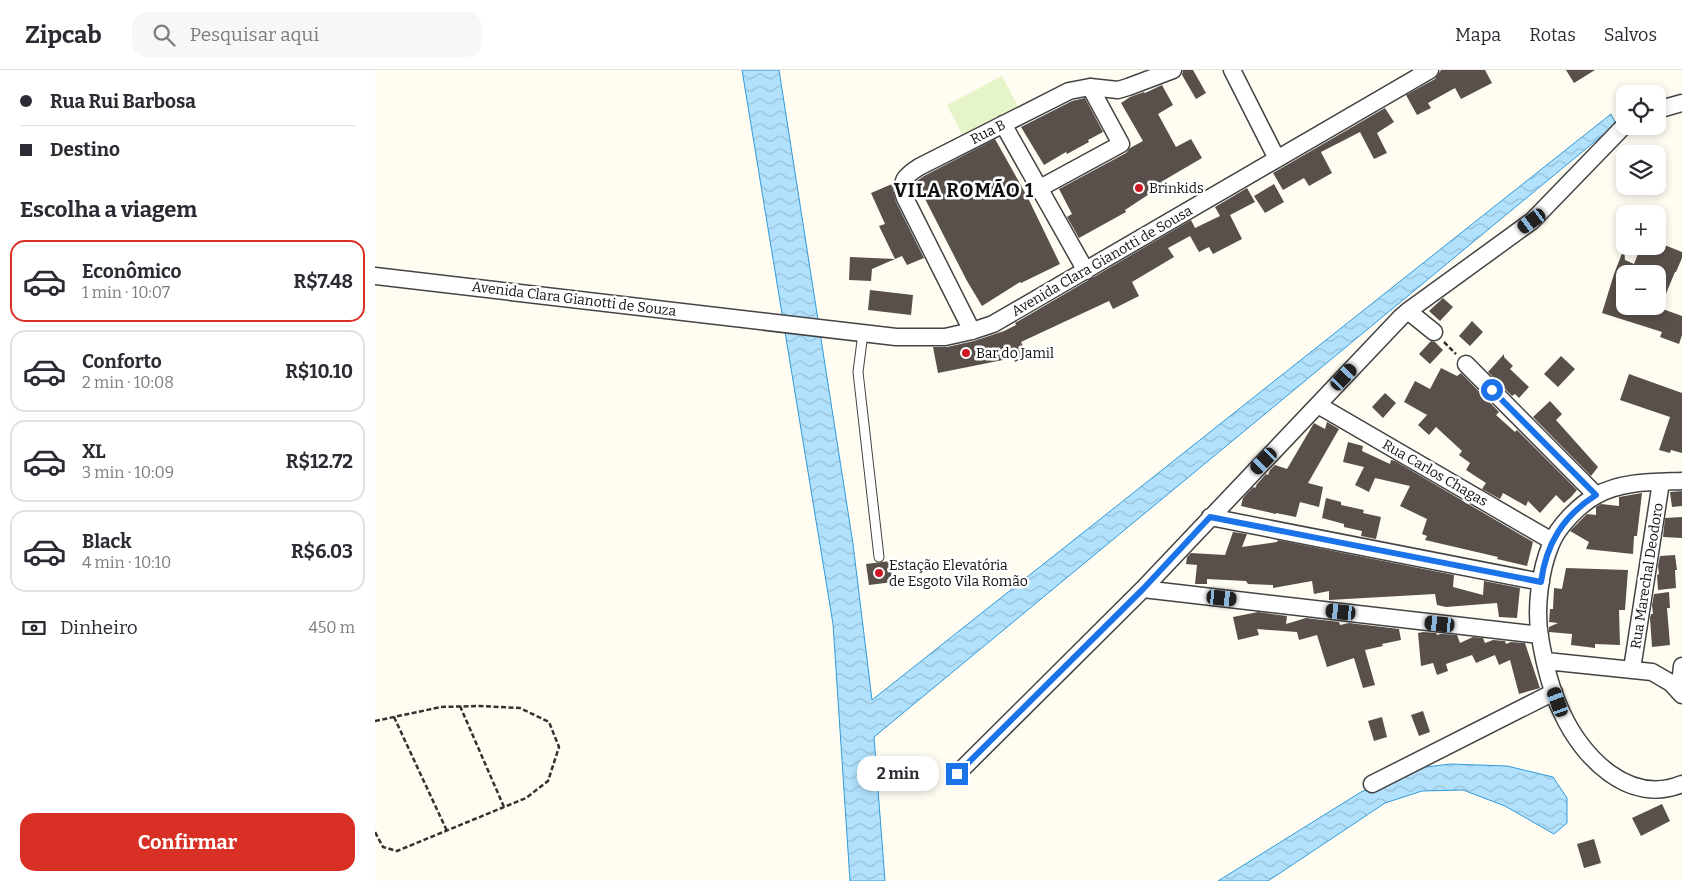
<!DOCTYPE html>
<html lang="pt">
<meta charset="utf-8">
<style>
:root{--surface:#fff;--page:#f7f7f7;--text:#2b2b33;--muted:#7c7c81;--line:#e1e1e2;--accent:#d93025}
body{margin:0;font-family:Bitter,serif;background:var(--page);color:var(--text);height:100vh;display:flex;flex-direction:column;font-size:19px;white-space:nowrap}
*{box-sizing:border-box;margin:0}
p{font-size:16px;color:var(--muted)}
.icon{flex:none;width:28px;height:28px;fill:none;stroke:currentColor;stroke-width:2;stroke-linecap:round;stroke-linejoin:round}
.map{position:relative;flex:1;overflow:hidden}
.drawer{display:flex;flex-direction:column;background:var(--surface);width:375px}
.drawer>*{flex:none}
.banner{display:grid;align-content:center;height:110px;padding:0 20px;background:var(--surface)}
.tools{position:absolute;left:1241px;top:15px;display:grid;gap:10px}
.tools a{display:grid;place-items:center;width:50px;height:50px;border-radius:10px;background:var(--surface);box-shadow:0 2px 8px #0003;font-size:25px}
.end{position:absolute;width:22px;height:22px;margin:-11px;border:6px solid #1a73e8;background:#fff;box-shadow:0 0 0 2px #fff}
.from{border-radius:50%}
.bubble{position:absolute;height:35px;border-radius:15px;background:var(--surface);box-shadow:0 2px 8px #0003;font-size:16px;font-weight:700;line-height:35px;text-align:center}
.car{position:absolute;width:15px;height:30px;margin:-15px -8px;border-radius:6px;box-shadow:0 0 4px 1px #0007;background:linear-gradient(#222 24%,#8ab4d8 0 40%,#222 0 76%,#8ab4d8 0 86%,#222 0)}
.banner b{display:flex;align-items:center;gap:18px;height:48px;font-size:19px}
.banner b+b{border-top:1px solid var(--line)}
.banner i{width:12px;height:12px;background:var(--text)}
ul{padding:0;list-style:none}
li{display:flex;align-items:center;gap:15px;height:82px;margin:0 10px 8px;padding:0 10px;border:2px solid var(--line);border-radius:15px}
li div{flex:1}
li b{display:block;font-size:19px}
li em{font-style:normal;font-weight:700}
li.on{border-color:var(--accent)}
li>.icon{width:45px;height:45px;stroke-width:1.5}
h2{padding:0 20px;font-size:22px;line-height:60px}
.pay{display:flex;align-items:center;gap:12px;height:55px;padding:0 20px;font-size:19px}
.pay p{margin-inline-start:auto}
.action{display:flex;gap:10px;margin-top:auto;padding:10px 20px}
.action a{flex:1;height:58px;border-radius:15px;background:var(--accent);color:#fff;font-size:20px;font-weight:700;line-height:58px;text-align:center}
header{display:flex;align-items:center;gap:30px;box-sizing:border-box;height:70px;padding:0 25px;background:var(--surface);border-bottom:1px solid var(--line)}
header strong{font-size:24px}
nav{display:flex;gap:28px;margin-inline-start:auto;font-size:18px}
.search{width:350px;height:45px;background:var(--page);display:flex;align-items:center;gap:12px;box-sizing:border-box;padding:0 18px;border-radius:15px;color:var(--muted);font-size:19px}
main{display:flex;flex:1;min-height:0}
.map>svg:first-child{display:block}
.pitch{fill:#e6f4ca}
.water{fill:url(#water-waves);stroke:#319ada}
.building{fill:#59504b;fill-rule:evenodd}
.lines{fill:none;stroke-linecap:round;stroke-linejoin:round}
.service-casing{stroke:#434343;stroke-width:11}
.minor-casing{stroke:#434343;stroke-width:19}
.path{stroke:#323232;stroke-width:2.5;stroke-dasharray:5 2.5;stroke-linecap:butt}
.service{stroke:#fff;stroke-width:9}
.minor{stroke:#fff;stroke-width:16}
.route{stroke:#1a73e8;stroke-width:6}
.poi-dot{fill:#ce1925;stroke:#fff;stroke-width:2}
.labels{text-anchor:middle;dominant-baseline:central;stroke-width:5;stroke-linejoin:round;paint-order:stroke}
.street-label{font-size:14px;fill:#101010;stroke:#fff}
.poi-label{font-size:14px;fill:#101010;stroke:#fff;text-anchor:start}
.district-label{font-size:19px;font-weight:bold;letter-spacing:1px;fill:#101010;stroke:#fff}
</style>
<header>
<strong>Zipcab</strong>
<div class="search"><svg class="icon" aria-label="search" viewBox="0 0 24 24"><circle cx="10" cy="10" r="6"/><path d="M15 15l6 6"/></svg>Pesquisar aqui</div>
<nav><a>Mapa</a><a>Rotas</a><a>Salvos</a></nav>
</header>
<main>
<section class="drawer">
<div class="banner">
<b><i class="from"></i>Rua Rui Barbosa</b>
<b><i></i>Destino</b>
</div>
<h2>Escolha a viagem</h2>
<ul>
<li class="on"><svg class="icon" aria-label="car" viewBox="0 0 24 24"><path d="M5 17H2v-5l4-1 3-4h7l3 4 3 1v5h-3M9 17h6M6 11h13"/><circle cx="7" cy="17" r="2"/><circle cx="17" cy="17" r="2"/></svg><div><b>Econômico</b><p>1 min · 10:07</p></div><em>R$7.48</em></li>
<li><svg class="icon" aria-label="car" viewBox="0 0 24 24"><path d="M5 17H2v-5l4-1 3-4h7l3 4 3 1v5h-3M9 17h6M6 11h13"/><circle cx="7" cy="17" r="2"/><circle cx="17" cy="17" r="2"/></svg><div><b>Conforto</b><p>2 min · 10:08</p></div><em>R$10.10</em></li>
<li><svg class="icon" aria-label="car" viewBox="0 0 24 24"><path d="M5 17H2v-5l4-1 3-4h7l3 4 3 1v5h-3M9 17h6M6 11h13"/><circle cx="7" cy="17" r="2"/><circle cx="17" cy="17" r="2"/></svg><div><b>XL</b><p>3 min · 10:09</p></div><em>R$12.72</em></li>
<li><svg class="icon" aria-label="car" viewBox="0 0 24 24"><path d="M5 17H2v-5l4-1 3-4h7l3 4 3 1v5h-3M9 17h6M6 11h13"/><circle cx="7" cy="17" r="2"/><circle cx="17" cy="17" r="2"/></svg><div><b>Black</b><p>4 min · 10:10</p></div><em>R$6.03</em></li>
</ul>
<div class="pay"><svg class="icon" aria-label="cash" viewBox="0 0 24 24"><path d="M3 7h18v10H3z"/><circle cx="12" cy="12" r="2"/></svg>Dinheiro<p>450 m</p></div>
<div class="action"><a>Confirmar</a></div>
</section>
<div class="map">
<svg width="1307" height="811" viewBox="0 0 1307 811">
<defs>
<pattern id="water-waves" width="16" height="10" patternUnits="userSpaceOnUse" patternTransform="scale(1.25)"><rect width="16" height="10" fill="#b1e1fc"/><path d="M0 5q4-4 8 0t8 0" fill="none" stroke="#97c0d7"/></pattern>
</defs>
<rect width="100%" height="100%" fill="#fffcf2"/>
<path class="pitch" d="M627 6 645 40 589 68 572 35Z"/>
<path class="water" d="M367 0H404L478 474 497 630 1236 44 1241 54 499 667 510 811H475L458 554Z
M1075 694 1132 696 1178 707 1192 728V753L1179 764 1130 736 1088 720 1047 721 1010 733 893 811H843L986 722 1043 698Z"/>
<path class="building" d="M808 0H818L831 23 821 29 807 5Z
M1066 0H1110L1117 13 1086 29 1080 18 1053 33 1056 38 1042 45 1031 25 1060 9Z
M1191 0H1220L1199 13Z
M787 15 798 35 783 44 801 77 816 69 827 88 786 112 788 115 750 140 751 142 704 168 692 147 697 144 684 119 751 83 755 78 768 71 746 33 755 27 769 22 770 23Z
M710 28 728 62 713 70 714 72 692 84 691 82 669 95 646 57 697 31Z
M1010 38 1019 52 1002 63 1012 83 999 89 985 62 946 82 957 103 934 116 929 108 908 120 898 103Z
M620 69 653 128 685 194 646 213 645 212 607 236 592 211 549 127 547 128 539 113 549 106Z
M517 114 521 132 549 188 532 195 527 186 520 189 504 156 510 154 496 123Z
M899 114 909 132 890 143 879 126Z
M872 118 880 132 855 145 867 169 838 184 834 177 824 182 815 166 793 178 799 187 757 212 764 226 738 239 734 231 646 272 653 286 640 292 638 288 563 303 558 277H572L599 271 629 261 641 255 640 253 816 150 820 158 845 146 840 137Z
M1282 172 1307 182V188L1301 202H1300L1285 238 1307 246V265L1304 274 1285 267 1287 262 1227 243 1239 204 1249 178 1250 190 1259 194 1266 176H1282ZM1250 204H1282V236H1250Z
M475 187 520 189 497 199 496 211 474 210Z
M495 220 538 225 536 245 493 240Z
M1068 228 1078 237 1065 251 1054 241Z
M1097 251 1108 262 1095 276 1084 266Z
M1056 271 1060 272 1068 280 1055 294 1044 284Z
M1129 284V287L1138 296 1135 299 1154 317 1144 328 1140 324 1137 326 1113 302Z
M1186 286 1200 299 1183 317 1169 304Z
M1066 298 1082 306 1086 303 1124 342 1121 345 1140 362 1142 360 1202 420 1196 427 1189 433 1181 425 1165 443 1153 431 1151 436 1128 423 1125 429 1107 419 1111 413 1091 400 1095 393 1084 385 1087 381 1061 357 1054 365 1043 355 1052 345 1029 332 1040 311 1055 319Z
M1254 304 1307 323V383L1296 380 1295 383 1284 380 1295 347 1245 330Z
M1010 323 1021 333 1008 348 997 337Z
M1175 331 1187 344 1181 350 1223 397 1216 406 1158 347Z
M952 352 964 359 933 413 948 417 944 437 925 432 921 447 901 443V444L866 436 868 428 878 417 880 418 882 414 891 404 893 405 895 400 900 395 912 399 939 353 950 359Z
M973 372 988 376 987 381 1015 394 1016 390 1020 391 1158 472 1152 496 1122 489 1123 487 1050 470 1052 466 1047 464 1052 449 1025 436 1035 416 1000 408 994 422 980 415 989 397 968 392Z
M1307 421V436L1297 437 1295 422Z
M1267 423 1262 466H1259L1258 484 1211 479 1214 472 1195 461 1212 444 1221 445V437L1226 434 1244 436V427Z
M951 428 966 432V435L989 440 988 443 1006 447 1001 469 986 466 987 461 969 457V454L947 448Z
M1307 447V468L1288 467 1290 448Z
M858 462 872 464 867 477 902 472 903 470 1079 505 1078 517 1108 525 1109 511 1145 518 1142 548 1124 547 1122 533 1071 537 1062 535 1060 524 954 530V521L939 524 937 511 898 518V515L873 514 871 511 832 509V514H820L822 495 811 494 812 487 816 483 850 485Z
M1300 485 1302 500H1300L1301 518 1283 520 1282 505 1284 504 1283 496 1285 486Z
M515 491 518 512 494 515 491 494Z
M1191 498 1253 500 1250 540H1244L1245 575 1220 574V578L1196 575 1197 564 1174 562V557L1183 553 1174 552 1175 539H1178L1179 518 1187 519Z
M1294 522 1295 538H1292L1295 575 1277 577 1275 548 1276 544H1278L1277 535 1279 524Z
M883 542 912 546 911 554 931 548 964 552 965 555 974 553 1024 559 1026 570 1007 574 1008 576 990 580 1000 615 988 618 979 588 952 597 942 565 924 570 922 562 882 559 884 565 863 570 858 547Z
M1048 562 1061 563 1062 565 1066 564 1082 565 1085 573 1098 567 1108 568 1110 573 1118 570 1130 571 1131 574 1136 572 1150 573 1165 618 1144 624 1135 590 1124 595 1120 585 1101 593 1097 585 1071 594 1073 601 1062 605 1058 593 1046 596 1043 563Z
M1048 641 1055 662 1044 666 1036 645Z
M1007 647 1012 667 999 671 993 651Z
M1287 734 1295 751 1266 766 1257 748Z
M1219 769 1226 793 1209 798 1202 774Z"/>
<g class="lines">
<defs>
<path id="service" d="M488 263 483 302 504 487"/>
<path id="minor" d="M857 0 902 89
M1282 40 1307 33
M628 54 711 201
M665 118 746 74 715 17
M0 206 521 267H570L597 261 618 254 1055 0
M1033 241 1157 151 1250 55
M597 261 530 128C524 111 530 106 544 97L694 21 715 17 743 20 753 17 798 0
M1091 294 1221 425
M943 335 1177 471
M1307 411C1279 412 1247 411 1222 425 1205 434 1183 456 1176 474 1165 500 1160 539 1165 567 1169 592 1176 620 1187 643 1207 687 1254 736 1307 714
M835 447 1166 512
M768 519 1165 565
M1171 591 1277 602 1296 613 1307 625
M1257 599 1286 412
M1304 622 1307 596
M582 704 768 519 1026 247 1033 241 1059 262
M997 714 1179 622"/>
</defs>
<use href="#service" class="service-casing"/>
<use href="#minor" class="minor-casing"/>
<path class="path" d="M1069 272 1081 284
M85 636 129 737
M19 647 72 761
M0 651 66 637 105 636 145 638 174 652 184 677 173 711 151 728 22 781 8 777 0 762"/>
<use href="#service" class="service"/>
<use href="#minor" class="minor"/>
</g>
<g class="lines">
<path class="route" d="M582 704 768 519 835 447 1166 512C1171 474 1188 446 1221 425L1117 320"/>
</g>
<g class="poi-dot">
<circle cx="764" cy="118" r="5"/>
<circle cx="591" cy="283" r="5"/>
<circle cx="504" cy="503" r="5"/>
</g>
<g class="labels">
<g class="street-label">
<text transform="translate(613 62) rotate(-27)">Rua B</text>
<text transform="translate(727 191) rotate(-30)">Avenida Clara Gianotti de Sousa</text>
<text transform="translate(199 229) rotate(7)">Avenida Clara Gianotti de Souza</text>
<text transform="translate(1060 403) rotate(30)">Rua Carlos Chagas</text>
<text transform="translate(1272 506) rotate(-81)">Rua Marechal Deodoro</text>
</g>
<g class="poi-label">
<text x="774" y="118">Brinkids</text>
<text x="601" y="283">Bar do Jamil</text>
<text x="514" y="495">Estação Elevatória<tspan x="514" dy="16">de Esgoto Vila Romão</tspan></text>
</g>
<g class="district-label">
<text x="589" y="120">VILA ROMÃO 1</text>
</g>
</g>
</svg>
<div class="tools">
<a><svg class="icon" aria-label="locate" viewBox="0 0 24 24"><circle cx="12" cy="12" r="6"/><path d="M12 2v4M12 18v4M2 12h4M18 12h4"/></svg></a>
<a><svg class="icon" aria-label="layers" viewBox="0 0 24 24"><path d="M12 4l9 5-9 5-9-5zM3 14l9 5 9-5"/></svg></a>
<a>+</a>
<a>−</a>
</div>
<i class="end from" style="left:1117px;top:320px"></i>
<i class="end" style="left:582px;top:704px"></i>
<div class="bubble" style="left:482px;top:686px;width:82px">2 min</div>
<i class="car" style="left:1157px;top:151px;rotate:234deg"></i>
<i class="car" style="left:969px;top:307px;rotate:43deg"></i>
<i class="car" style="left:889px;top:391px;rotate:224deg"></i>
<i class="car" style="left:847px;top:528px;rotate:96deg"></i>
<i class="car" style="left:966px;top:542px;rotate:276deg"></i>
<i class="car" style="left:1065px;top:554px;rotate:276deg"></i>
<i class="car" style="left:1183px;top:632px;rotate:340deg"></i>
</div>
</main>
